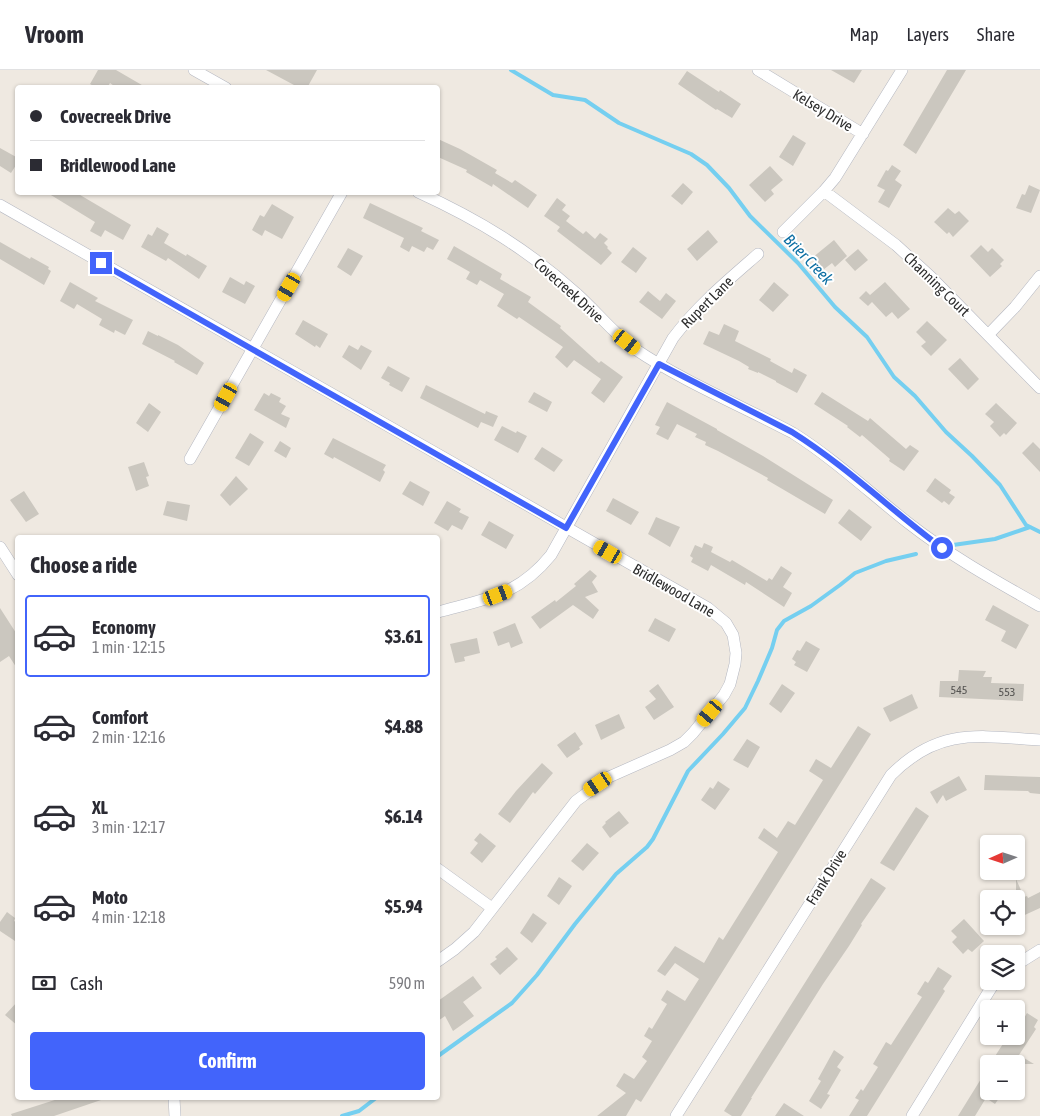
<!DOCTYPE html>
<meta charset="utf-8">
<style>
:root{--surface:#fff;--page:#f7f7f7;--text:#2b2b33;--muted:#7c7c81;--line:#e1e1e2;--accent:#4264fb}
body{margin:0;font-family:"Asap Condensed",sans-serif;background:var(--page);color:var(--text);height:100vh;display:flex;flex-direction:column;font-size:19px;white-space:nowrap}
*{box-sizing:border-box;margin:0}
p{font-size:16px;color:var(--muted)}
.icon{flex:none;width:28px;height:28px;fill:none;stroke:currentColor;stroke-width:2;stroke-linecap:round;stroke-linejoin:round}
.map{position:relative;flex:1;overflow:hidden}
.sheet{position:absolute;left:15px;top:465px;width:425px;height:565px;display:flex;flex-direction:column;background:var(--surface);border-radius:5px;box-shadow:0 1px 4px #0004}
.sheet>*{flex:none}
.hud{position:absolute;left:15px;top:15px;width:425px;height:110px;border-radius:5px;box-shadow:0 1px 4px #0004;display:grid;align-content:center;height:110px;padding:0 15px;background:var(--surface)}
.needle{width:32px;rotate:267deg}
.tools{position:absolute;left:980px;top:765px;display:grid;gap:10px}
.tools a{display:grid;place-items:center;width:45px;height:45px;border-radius:5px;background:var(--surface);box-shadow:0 1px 4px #0004;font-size:25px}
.end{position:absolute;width:22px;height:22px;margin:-11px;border:6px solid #4264fb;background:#fff;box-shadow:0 0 0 2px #fff}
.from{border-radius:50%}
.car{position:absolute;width:15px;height:30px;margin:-15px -8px;border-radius:6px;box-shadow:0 0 4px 1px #0007;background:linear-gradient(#f5c518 24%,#345 0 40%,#f5c518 0 76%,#345 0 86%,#f5c518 0)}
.hud b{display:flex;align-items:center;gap:18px;height:48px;font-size:19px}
.hud b+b{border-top:1px solid var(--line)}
.hud i{width:12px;height:12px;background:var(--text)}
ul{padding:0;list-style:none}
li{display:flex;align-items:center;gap:15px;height:82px;margin:0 10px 8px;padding:0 5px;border:2px solid transparent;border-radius:5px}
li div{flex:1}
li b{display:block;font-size:19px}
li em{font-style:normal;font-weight:700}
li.selected{border-color:var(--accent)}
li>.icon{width:45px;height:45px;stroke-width:1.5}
h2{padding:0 15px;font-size:22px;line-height:60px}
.pay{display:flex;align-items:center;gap:12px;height:55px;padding:0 15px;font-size:19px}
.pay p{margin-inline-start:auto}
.cta{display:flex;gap:10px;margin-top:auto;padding:10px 15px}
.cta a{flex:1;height:58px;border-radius:5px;background:var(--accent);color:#fff;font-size:20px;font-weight:700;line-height:58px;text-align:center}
header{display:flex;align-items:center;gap:30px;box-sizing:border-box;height:70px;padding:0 25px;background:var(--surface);border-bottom:1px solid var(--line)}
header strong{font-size:24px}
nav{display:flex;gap:28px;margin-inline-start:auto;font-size:18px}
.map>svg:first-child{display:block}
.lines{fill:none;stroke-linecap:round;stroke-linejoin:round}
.stream{stroke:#75cff0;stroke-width:4}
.building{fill:#cbc7bf}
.minor-casing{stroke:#b4b7c1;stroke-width:12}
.minor{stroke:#fff;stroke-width:11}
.route{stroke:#4264fb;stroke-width:6}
.labels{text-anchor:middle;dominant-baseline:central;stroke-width:4;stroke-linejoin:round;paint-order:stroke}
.number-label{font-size:12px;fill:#555452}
.street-label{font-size:15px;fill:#2e2e2e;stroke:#fff}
.water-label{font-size:16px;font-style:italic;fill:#0d6fa3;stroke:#fff}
</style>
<header>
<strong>Vroom</strong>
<nav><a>Map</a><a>Layers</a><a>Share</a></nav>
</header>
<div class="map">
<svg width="1040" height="1046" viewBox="0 0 1040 1046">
<rect width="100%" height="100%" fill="#efe9e1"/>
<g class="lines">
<path class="stream" d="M511 0 553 25 585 30 619 53 691 84 707 95 729 118 750 146 798 193 835 237 867 267 894 307 915 326 946 362 972 386 1000 415 1026 455 1040 462
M953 475 995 469 1030 457
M438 986 512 933 537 905 575 854 616 804 647 777 653 769 688 701 723 664 745 638 758 611 772 578 777 560 784 551 811 536 840 515 855 503 886 491 916 484
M342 1046 359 1041 376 1028"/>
</g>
<path class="building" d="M98 0H116L147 18H117L110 13 107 18H97L90 14Z
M266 0H317L307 18H292L294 15Z
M831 0H862L854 13Z
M947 0H966L916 84 903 75Z
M687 1 719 22 720 20 741 34 732 48 717 39 716 40 678 14Z
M793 65 806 73 793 96 779 87Z
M438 69 460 79 497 100 495 103 512 113 515 110 537 125 528 138 493 114 492 117 466 102 467 100 438 87Z
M0 78 18 88V92L11 103 0 96Z
M892 95 901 101 895 110 902 115 889 138 878 132 885 120 877 116 886 100 888 101Z
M770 96 783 110 771 120 774 124 765 132 749 115Z
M683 113 693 122 682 135 671 126Z
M1029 115 1040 120 1031 143 1016 138 1022 124 1025 125Z
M46 122H75L131 155 123 170 105 160 101 167 90 161 95 152Z
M557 128 566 135 562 140 570 146 566 151 583 164 586 161 595 169 600 163 608 169 604 173 608 177 607 178 612 183 601 195 557 161 560 157 544 146Z
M370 133 423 158 421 161 439 170 433 180 427 177 424 182 412 176 409 182 400 177 404 168 363 148Z
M272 134 294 147 282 169 265 160 262 166 252 160 260 145 264 147Z
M948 138 955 144 959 141 969 151 953 167 949 162 947 164 934 152Z
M157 157 169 164 164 173 186 186 187 184 207 196 199 209 168 188 166 191 141 177 148 164 152 166Z
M708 160 718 172 697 191 687 179Z
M834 170 847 186 835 197 832 193 823 200 812 188Z
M0 172 30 189 31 187 49 197 48 199 51 201 44 215 0 189Z
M981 175 988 182 992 178 1004 190 1000 194 1002 196 990 207 970 186Z
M454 176 502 204 500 209 531 227 528 232 561 256 560 258 599 293 601 291 623 307 604 333 591 323 601 309 574 290 567 298 555 287 563 277 519 247 517 249 497 236 504 224 480 210 477 215 466 209 470 202 447 189Z
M633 177 647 188 636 203 621 192Z
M348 178 363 186 351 206 337 197Z
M858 179 868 190 855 201 845 190Z
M230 207 244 215 246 211 255 216 245 234 222 222Z
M70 212 98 228 95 231 133 250 125 265 115 260 114 263 99 255 102 249 77 234 74 239 60 231Z
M774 212 789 225 773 242 759 230Z
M885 212 910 239 898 249 892 242 886 247 872 232 868 236 859 228 866 221 870 225Z
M648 221 660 231 666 223 676 231 662 249 639 232Z
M303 250 328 264 320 278 316 275 315 277 295 264Z
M927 251 947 270 931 286 921 276 926 272 916 262Z
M724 254 739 261 735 271 771 289 770 291 792 303 794 298 807 305 797 323 776 312V311L758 302V303L748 299 749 297 739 291 703 274 709 261 719 265Z
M148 261 158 266V265L178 275 204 293 197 305 174 292 175 291 142 274Z
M349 275 358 280 361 275 372 281 361 300 342 287Z
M960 288 979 309 968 320 948 299Z
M388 296 410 308 402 322 389 315 390 313 381 308Z
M426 315 485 344 486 341 498 346 493 357 481 352 478 358 420 328Z
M534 322 552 332 547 342 528 332Z
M822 322 868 351 870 348 906 379 910 375 919 381 904 401 889 391 890 389 862 365 860 367 847 357 848 356 814 334Z
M264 323 269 326 271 323 281 328 279 332 286 336 281 344 290 348 286 358 254 340Z
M667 332 717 359V360L763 386 833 430 825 444 767 410 768 408 718 381 705 375 706 372 695 367 697 364 677 354 668 370 656 364 660 357 655 355Z
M149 333 161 342 148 362 136 353Z
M996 333 1017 353 1006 365 1004 363 1000 367 990 356 994 352 985 344Z
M502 356 516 363 517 361 527 366 518 383 494 370Z
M250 363 264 372 249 396 235 388Z
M333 368 386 395 383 400 385 402 380 412 334 387 333 389 324 384Z
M280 371 291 378 286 388 274 381Z
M1033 372 1040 379V402L1022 383Z
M542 377 563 390 554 402 534 389Z
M144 392 149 406 146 407 149 416 136 421 128 397Z
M236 406 248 419 230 436 220 425Z
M935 408 951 420 949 423 955 427 949 435 944 431 942 433 926 421Z
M410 411 430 422 423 436 402 424Z
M24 421 39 444 26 452 10 430Z
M613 428 639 442 631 455 606 441Z
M167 431 190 435 187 451 163 445Z
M447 431 461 439 459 442 469 447 462 460 452 455 448 461 434 453Z
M849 439 872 457 861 471 838 453Z
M656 447 680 457 670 477 648 464Z
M489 451 514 465 506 479 481 465Z
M704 473 713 477 711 482 730 492 732 490 767 511 769 508 772 510 781 496 792 503 783 517 792 523 784 537 746 512 745 515 711 495 708 501 691 492 693 488 690 486 695 475 702 478Z
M590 500 597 506 592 512 598 522 585 527 599 540 593 549 573 535 540 559 531 547 555 530 556 532 576 516 574 514Z
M993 535 1029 555 1016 579 1001 571 1006 561 985 550Z
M0 538 18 566V600L9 586 0 592Z
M655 548 676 559 669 572 648 561Z
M515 553 523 573 511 578 509 572 498 576 493 562Z
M477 568 480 583 464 587 465 591 455 593 450 574Z
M806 571 820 579 807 602 794 595 796 592 792 589 797 580 800 581Z
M959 600 986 601 983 607H992L991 613 1024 614 1023 631 939 627 940 611H958Z
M658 614 674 637 654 650 645 637 656 629 649 621Z
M782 614 795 623 781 643 769 634Z
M912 624 918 638 890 652 883 638Z
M619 644 625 658 601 670 595 655Z
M858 656 871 664 641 1032 636 1029 626 1046H597L626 1023 616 1016 624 1003 634 1009 647 991 642 987 652 971 644 966 649 957 652 959 667 934 661 930 667 920 685 931 699 909 675 893 665 906 657 901 675 876 704 893 719 867 723 870 778 782 758 768 764 758 777 768 788 751 795 755 823 710 809 701 816 689 831 698Z
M575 662 583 674 579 677 580 679 567 688 557 675Z
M747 669 760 677 748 698 733 690Z
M542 693 553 703 535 724 533 722 510 753 498 744 516 721Z
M985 705 1040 707V724L1030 723 1028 721 984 720Z
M959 706 967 720 946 731 943 725 937 734 930 722Z
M718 711 730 719 715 740 701 730 710 717 713 719Z
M916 737 929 746 894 801 880 793Z
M619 741 629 753 610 768 602 757 606 753 605 752Z
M480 763 496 776 482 793 470 783 478 773 474 770Z
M587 773 599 783 583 801 571 791Z
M559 807 572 816 559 835 547 826Z
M871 808 886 818 861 854 862 855 849 876 823 914 751 1028H752L741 1046H732L724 1041Z
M1016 809 1024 827 1027 826 1028 828 1040 822V838L1016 849Z
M7 842 15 848 14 851 18 853V873L0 861V852Z
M533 843 547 853 532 873 520 863Z
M964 849 984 871 972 882 968 879 963 884 952 872 957 867 951 861Z
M507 877 518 889 500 905 490 894 497 889 495 887Z
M938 897 952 906 943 919 945 921 867 1046H849L859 1030 855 1028 861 1019 863 1021 878 997 873 994 886 972 891 975 922 927 917 924 925 911 928 913Z
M473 906 482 918 463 932 474 946 453 961 445 946 438 951V931Z
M18 931V956L5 945Z
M1027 943 1038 950 1034 957 1036 959 1019 985 1034 994H990L1008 966H1016V956L1020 949 1023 950Z
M834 980 844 987 837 997 841 1000 827 1024 830 1025 821 1039 809 1031 821 1011 818 1009Z
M989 996V1021H1004L995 1034 986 1028 975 1046H958Z
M61 1028H103L104 1029 54 1046H12L11 1044Z
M784 1033 804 1046H775Z"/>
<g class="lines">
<defs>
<path id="minor" d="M194 0 226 18
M758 0 863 64
M824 121 896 175 931 207 1040 318
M418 122C479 150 527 179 577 224 597 242 613 263 635 279 682 311 742 336 793 363 834 389 869 422 907 452 949 485 994 510 1040 536
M0 135 708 538 726 553 733 565 736 583 735 594 730 614 724 625 693 663 684 672 670 680 609 707 576 731 474 862 455 879 438 891
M783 162 824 121 835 108 902 0
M988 265 1015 237 1040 206
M190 389 342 122
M0 477 18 505
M438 542C485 529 518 526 551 485L673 268C698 235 726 212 758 184
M438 799 492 838
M1016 895 1040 880
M174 1028 175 1046
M676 1046 891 705C939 657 979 666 1040 670
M912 1046 991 918 997 911"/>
</defs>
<use href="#minor" class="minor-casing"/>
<use href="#minor" class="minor"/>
</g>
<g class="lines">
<path class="route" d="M101 193 566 458 659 294 792 362C846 396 891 440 942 478"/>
</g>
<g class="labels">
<g class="number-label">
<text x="959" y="620">545</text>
<text x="1007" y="622">553</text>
</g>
<g class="street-label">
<text transform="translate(823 40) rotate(31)">Kelsey Drive</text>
<text transform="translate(937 214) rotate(44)">Channing Court</text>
<text transform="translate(569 220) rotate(42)">Covecreek Drive</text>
<text transform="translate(707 232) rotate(-45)">Rupert Lane</text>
<text transform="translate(674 520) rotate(30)">Bridlewood Lane</text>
<text transform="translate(826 807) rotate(-58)">Frank Drive</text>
</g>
<g class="water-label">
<text transform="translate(809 189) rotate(46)">Brier Creek</text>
</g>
</g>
</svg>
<div class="tools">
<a><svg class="needle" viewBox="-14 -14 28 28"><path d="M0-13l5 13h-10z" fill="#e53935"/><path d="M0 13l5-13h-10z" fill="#7c7c81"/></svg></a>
<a><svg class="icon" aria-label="locate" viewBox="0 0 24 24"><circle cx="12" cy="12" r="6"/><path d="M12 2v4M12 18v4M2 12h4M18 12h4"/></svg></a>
<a><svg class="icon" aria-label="layers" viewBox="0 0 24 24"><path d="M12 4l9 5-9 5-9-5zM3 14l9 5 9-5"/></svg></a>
<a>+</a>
<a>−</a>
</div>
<i class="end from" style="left:942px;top:478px"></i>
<i class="end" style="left:101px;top:193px"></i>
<i class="car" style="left:289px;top:217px;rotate:210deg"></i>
<i class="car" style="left:627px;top:272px;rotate:128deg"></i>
<i class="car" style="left:226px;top:327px;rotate:209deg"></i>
<i class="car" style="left:608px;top:482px;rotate:300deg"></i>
<i class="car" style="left:498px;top:525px;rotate:69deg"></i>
<i class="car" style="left:710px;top:643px;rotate:220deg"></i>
<i class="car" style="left:598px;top:714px;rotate:236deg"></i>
<div class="hud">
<b><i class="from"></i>Covecreek Drive</b>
<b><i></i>Bridlewood Lane</b>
</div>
<section class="sheet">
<h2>Choose a ride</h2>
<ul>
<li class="selected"><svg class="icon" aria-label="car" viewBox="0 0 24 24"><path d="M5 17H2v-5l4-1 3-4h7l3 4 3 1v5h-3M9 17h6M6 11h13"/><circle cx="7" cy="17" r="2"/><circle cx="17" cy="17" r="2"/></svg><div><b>Economy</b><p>1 min · 12:15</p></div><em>$3.61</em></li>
<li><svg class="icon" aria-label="car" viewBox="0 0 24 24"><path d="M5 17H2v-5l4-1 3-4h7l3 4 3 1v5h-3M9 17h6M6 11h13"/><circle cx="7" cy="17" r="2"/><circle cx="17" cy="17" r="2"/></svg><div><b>Comfort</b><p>2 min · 12:16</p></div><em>$4.88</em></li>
<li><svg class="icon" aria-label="car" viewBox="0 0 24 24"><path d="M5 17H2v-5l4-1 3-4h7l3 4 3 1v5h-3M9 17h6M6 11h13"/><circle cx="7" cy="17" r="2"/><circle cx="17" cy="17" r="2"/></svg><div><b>XL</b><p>3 min · 12:17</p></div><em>$6.14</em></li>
<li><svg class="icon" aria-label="car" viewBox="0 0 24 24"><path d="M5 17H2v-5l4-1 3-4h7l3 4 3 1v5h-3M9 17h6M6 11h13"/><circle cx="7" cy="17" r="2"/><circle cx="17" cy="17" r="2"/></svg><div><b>Moto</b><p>4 min · 12:18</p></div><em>$5.94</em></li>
</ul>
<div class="pay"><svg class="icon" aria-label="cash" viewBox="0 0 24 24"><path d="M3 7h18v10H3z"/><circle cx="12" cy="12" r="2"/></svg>Cash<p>590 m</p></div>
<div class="cta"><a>Confirm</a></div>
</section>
</div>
